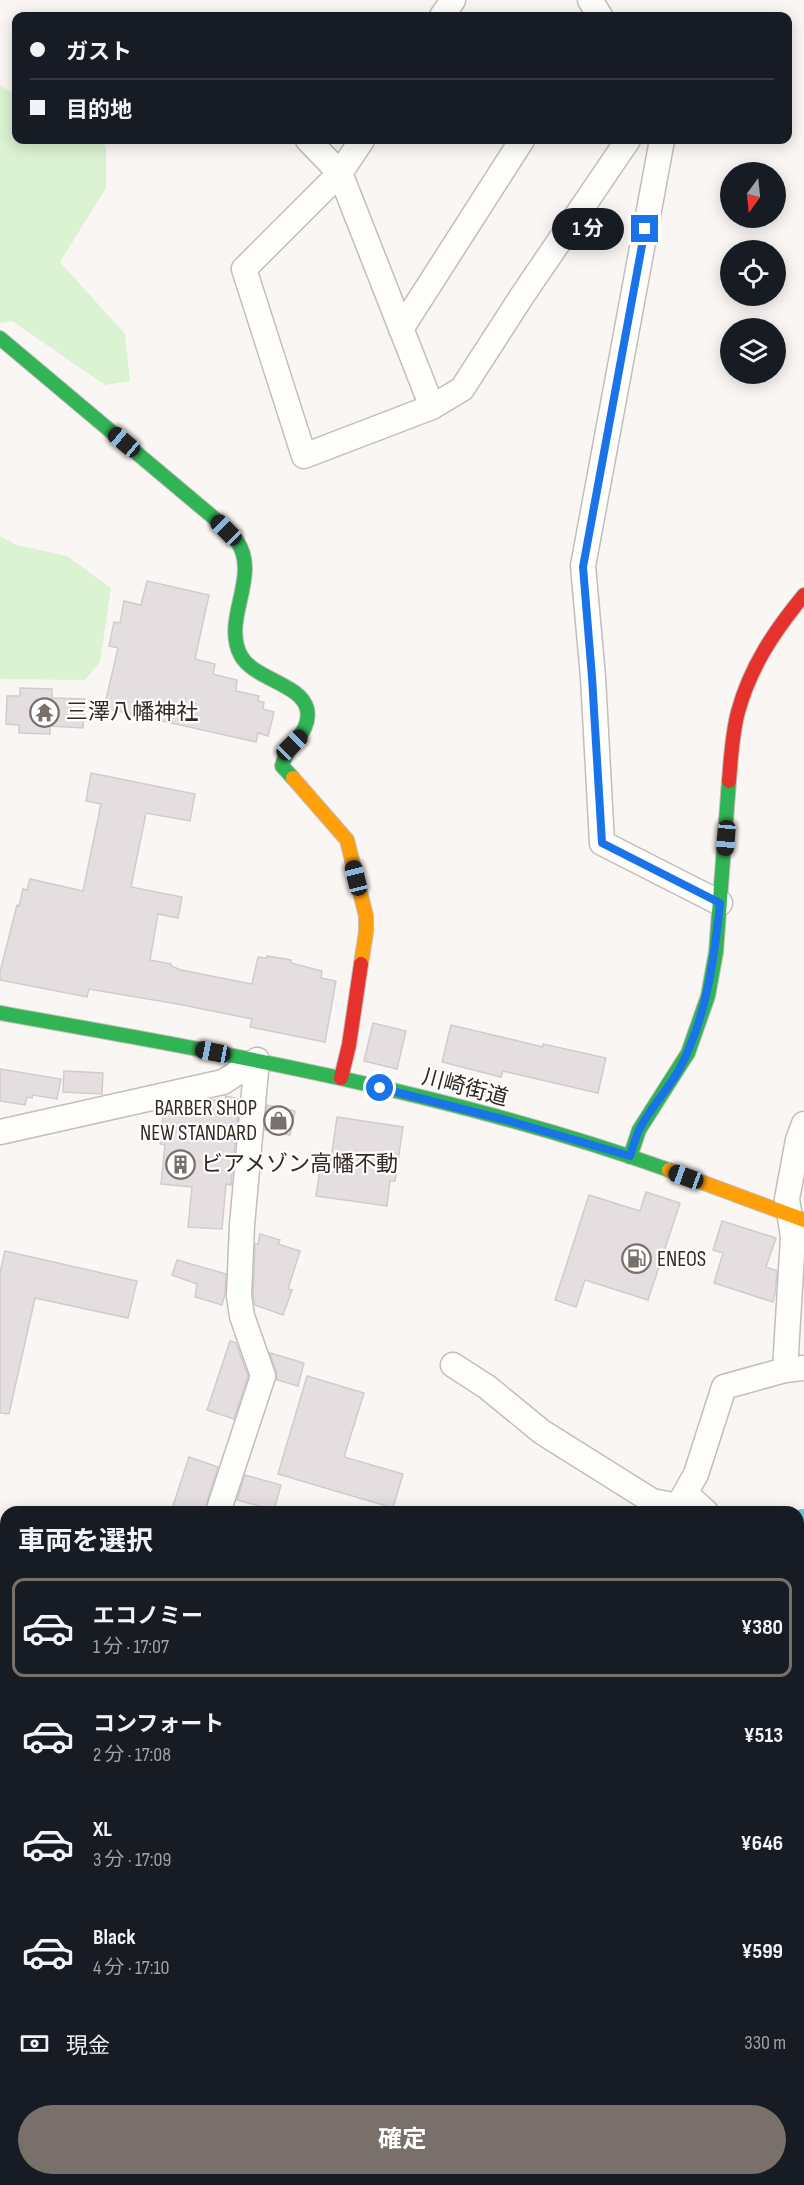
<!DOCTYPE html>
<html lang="ja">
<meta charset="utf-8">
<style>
:root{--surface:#171b24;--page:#20242c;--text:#f1f3f6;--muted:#9ea1a6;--line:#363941;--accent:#79706b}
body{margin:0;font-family:"Sofia Sans Condensed","Noto Sans JP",sans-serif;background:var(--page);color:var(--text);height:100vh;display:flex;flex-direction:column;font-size:22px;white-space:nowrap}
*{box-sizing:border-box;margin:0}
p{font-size:20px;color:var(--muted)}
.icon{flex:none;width:33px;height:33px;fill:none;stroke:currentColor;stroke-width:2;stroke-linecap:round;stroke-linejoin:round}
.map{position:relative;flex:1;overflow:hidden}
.sheet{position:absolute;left:0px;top:1506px;width:804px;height:680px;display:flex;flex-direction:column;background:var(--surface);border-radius:18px 18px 0 0;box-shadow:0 3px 15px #0003}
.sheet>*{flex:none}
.top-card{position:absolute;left:12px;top:12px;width:780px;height:132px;border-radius:12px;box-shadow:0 3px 15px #0003;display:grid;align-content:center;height:132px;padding:0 18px;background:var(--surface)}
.needle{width:39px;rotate:195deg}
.controls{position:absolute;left:720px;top:162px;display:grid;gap:12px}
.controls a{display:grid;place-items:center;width:66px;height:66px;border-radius:50%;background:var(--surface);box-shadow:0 3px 15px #0003;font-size:30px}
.end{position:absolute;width:27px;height:27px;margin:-14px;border:8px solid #1a73e8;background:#fff;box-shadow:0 0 0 3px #fff}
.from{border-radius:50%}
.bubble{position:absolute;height:42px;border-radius:21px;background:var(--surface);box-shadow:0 3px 15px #0003;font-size:20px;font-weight:700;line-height:42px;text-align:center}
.car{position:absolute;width:18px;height:36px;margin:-18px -9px;border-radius:8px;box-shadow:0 0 4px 2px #0007;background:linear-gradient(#222 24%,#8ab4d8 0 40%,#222 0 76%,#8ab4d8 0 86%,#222 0)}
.top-card b{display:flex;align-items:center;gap:21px;height:57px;font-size:22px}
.top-card b+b{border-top:2px solid var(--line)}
.top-card i{width:15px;height:15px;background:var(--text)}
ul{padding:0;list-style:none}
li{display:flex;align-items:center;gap:18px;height:99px;margin:0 12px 9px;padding:0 6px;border:3px solid transparent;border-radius:12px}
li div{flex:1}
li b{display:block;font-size:22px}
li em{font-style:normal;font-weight:700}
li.selected{border-color:var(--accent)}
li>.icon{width:54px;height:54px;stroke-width:1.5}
h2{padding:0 18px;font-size:27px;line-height:72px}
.pay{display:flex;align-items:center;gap:15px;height:66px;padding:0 18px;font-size:22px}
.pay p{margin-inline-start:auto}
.primary-button{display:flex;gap:12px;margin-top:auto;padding:12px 18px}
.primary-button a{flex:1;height:69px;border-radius:36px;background:var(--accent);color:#fff;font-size:24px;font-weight:700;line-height:69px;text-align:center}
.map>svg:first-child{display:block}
.green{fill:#dbf2d3}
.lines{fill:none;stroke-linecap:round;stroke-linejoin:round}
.river{stroke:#76c9da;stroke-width:46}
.building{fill:#e5dee1;stroke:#d2cbce;stroke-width:1.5}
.street-casing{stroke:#c4bdb9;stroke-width:27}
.fast-casing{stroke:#c4bdb9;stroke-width:16}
.slow-casing{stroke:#c4bdb9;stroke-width:16}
.jam-casing{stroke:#c4bdb9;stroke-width:16}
.street{stroke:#fefefd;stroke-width:24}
.fast{stroke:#30b455;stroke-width:14}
.slow{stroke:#ff9f0a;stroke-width:14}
.jam{stroke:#e5322d;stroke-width:14}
.rail{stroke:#d7d6d5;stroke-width:4.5}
.route{stroke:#1a73e8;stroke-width:8}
.labels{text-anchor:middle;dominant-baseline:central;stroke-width:4.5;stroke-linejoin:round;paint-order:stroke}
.poi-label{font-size:22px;fill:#342821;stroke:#fff;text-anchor:start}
.street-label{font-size:22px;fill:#342821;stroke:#fff}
</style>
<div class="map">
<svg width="804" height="2185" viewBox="0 0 804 2185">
<rect width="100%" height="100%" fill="#faf6f4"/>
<path class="green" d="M0 85 16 95V140H94L106 146V188L60 262 125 334 130 381 105 385 12 321 0 323Z
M0 536 17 545 67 556 111 588 100 662 85 680 0 679Z"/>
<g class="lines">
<path class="river" d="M798 1535 804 1532
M0 1797 6 1796"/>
</g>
<path class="building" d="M147 581 209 595 195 659 215 664 213 674 237 680 236 691 259 696 258 701 264 702 263 709 274 712 268 736 258 733 256 742 104 708 118 648 109 646 114 622 120 623 124 601 141 605Z
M20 688 52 689V698L85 699 83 728 50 726V734L19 733V725L6 724 7 696H20Z
M91 773 195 794 190 821 146 813 131 887 182 897 178 918 158 914 150 960 171 964V966L181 970 252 984 258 957 267 958V956L291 960V963L322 971 321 978 336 981 325 1042 250 1027 252 1019 183 1005 89 989 87 997 0 980V972L17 905 19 906 23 889 27 890 30 879 83 891 101 804 86 801Z
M373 1023 406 1031 397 1069 364 1061Z
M451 1025 543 1047V1044L606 1058 598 1093 503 1071 501 1077 442 1062Z
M0 1069 61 1079 57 1099 33 1095 32 1098 27 1097 25 1105 0 1101Z
M64 1071 103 1073 102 1094 63 1092Z
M226 1096 239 1099 231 1185 226 1184 222 1229 188 1227 192 1187 161 1184 165 1145 160 1144 163 1116 175 1110 208 1113 209 1100H225Z
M267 1105 295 1111 290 1135 265 1130Z
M337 1117 403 1127 395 1181H390L387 1206 316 1196 320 1170 329 1172Z
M646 1192 680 1203 648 1300 585 1280 576 1307 555 1300 589 1195 640 1211Z
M722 1221 776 1238 766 1267 777 1271 775 1294 773 1302 714 1283 723 1253 713 1250Z
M260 1234 280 1240 278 1244 300 1251 288 1289 292 1290 283 1315 255 1305 253 1295 255 1244H258Z
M5 1251 137 1281 128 1318 35 1298 9 1414 0 1413V1273Z
M177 1260 226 1274 225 1294 222 1305 195 1297 197 1284 172 1275Z
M230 1341 236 1343 248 1376 234 1419 207 1410Z
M270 1353 304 1363 298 1386 277 1380 276 1371Z
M307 1376 364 1393 344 1457 403 1474 393 1508 278 1474Z
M189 1457 218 1467 204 1512H171Z
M245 1475 281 1485 274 1510 237 1500Z"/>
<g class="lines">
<defs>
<path id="street" d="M590 0 600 16
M442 16 453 0
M308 140 340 173 432 407
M362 140 340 173 244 269 304 456 432 407 462 389 522 296 628 140
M662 140 583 566 593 677 602 843 720 903
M401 329 522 140
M0 1132 223 1082 257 1060
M453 1365 487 1387 542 1432 652 1501 678 1506 696 1474 724 1387 785 1370 804 1368
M785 1370 793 1237 787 1199 798 1140 804 1124
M686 1494 706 1512
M218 1512 263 1376 242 1316 239 1296 242 1225 257 1060
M0 1561 6 1563
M798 1595 804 1600
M798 2101 804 2105
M0 2172 6 2174
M22 2180 37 2185"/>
<path id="fast" d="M0 338 214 518C221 525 231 532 237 541 261 577 221 619 241 656 254 679 301 684 307 709 312 733 286 745 282 766L293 778
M0 1013C225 1053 453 1093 669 1170
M630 1157 639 1130 688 1053 708 996 716 952 729 781"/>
<path id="slow" d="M293 778 347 840 366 916V932L361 964
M669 1170 804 1220"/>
<path id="jam" d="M729 781C731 758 732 734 738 712 750 667 775 630 804 595
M341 1078 349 1045 361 964"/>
</defs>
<use href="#street" class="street-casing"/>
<use href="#fast" class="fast-casing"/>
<use href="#slow" class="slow-casing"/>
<use href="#jam" class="jam-casing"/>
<use href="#street" class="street"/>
<use href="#fast" class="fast"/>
<use href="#slow" class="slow"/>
<use href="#jam" class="jam"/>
<path class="rail" d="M0 1670 6 1674
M0 1686 6 1690
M798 1782 804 1753
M798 1993 804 2022
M743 2180 750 2185
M763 2180 769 2185"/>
</g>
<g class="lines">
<path class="route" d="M380 1088 506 1120 630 1156C633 1148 635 1138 639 1130 650 1108 668 1090 680 1068 707 1015 714 961 720 903L602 843 592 677 583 567 645 229"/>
</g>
<defs>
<symbol id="temple-ring" viewBox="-11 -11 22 22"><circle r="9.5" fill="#fff" stroke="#79706b" stroke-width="1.5"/><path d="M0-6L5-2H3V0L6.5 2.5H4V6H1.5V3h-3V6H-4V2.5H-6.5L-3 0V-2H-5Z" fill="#79706b"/></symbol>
<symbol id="shop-ring" viewBox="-11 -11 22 22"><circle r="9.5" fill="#fff" stroke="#79706b" stroke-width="1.5"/><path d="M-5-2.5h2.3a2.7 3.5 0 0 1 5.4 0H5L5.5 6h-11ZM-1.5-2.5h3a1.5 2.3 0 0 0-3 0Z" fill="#79706b"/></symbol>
<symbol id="building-ring" viewBox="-11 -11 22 22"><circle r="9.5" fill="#fff" stroke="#79706b" stroke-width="1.5"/><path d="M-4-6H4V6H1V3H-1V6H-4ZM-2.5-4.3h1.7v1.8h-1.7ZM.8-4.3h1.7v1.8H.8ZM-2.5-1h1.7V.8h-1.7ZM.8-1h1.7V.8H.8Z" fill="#79706b"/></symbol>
<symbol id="fuel-ring" viewBox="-11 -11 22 22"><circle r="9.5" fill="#fff" stroke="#79706b" stroke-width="1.5"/><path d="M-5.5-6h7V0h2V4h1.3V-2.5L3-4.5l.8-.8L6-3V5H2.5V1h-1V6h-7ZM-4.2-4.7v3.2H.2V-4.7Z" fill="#79706b"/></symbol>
</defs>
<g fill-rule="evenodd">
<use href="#temple-ring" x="28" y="696" width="33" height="33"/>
<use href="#shop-ring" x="262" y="1104" width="33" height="33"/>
<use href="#building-ring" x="164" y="1148" width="33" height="33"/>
<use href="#fuel-ring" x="620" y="1242" width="33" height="33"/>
</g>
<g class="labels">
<g class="poi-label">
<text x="66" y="712">三澤八幡神社</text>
<text x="257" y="1108" text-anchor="end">BARBER SHOP<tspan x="257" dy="25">NEW STANDARD</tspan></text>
<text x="201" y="1164">ビアメゾン高幡不動</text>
<text x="657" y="1259">ENEOS</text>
</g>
<g class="street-label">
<text transform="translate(465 1088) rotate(15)">川崎街道</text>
</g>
</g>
</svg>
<div class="controls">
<a><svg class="needle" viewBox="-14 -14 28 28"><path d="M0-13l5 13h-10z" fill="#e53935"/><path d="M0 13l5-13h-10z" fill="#9ea1a6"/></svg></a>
<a><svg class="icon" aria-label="locate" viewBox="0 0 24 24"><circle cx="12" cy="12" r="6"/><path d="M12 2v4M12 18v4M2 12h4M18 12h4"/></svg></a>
<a><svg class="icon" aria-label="layers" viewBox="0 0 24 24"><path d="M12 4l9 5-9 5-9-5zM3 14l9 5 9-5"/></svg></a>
</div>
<i class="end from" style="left:380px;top:1088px"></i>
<i class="end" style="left:645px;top:229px"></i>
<div class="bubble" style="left:552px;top:208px;width:72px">1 分</div>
<i class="car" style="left:124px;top:442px;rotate:310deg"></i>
<i class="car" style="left:226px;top:530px;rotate:315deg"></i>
<i class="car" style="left:292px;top:745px;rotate:45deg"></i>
<i class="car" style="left:726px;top:838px;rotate:185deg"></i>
<i class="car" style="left:356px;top:878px;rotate:346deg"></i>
<i class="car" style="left:213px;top:1052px;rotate:281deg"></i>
<i class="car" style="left:686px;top:1177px;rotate:290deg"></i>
<div class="top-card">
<b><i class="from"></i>ガスト</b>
<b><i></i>目的地</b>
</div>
<section class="sheet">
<h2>車両を選択</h2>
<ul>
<li class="selected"><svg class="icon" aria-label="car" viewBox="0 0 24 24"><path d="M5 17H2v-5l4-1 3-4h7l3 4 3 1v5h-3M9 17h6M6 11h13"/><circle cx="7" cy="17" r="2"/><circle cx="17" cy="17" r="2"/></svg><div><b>エコノミー</b><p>1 分 · 17:07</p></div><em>¥380</em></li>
<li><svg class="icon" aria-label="car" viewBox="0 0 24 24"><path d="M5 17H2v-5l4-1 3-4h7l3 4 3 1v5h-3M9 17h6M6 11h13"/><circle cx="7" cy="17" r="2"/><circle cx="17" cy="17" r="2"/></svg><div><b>コンフォート</b><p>2 分 · 17:08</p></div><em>¥513</em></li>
<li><svg class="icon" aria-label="car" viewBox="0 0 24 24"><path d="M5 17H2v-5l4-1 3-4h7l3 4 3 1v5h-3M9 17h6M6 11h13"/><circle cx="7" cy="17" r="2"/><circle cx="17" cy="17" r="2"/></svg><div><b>XL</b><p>3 分 · 17:09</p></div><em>¥646</em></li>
<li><svg class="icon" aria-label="car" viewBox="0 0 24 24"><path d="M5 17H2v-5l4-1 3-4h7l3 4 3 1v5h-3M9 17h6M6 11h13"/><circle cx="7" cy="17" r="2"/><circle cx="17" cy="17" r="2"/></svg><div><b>Black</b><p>4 分 · 17:10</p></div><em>¥599</em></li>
</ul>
<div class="pay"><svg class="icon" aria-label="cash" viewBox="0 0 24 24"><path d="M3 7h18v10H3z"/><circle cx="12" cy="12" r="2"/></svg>現金<p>330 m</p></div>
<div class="primary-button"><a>確定</a></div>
</section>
</div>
